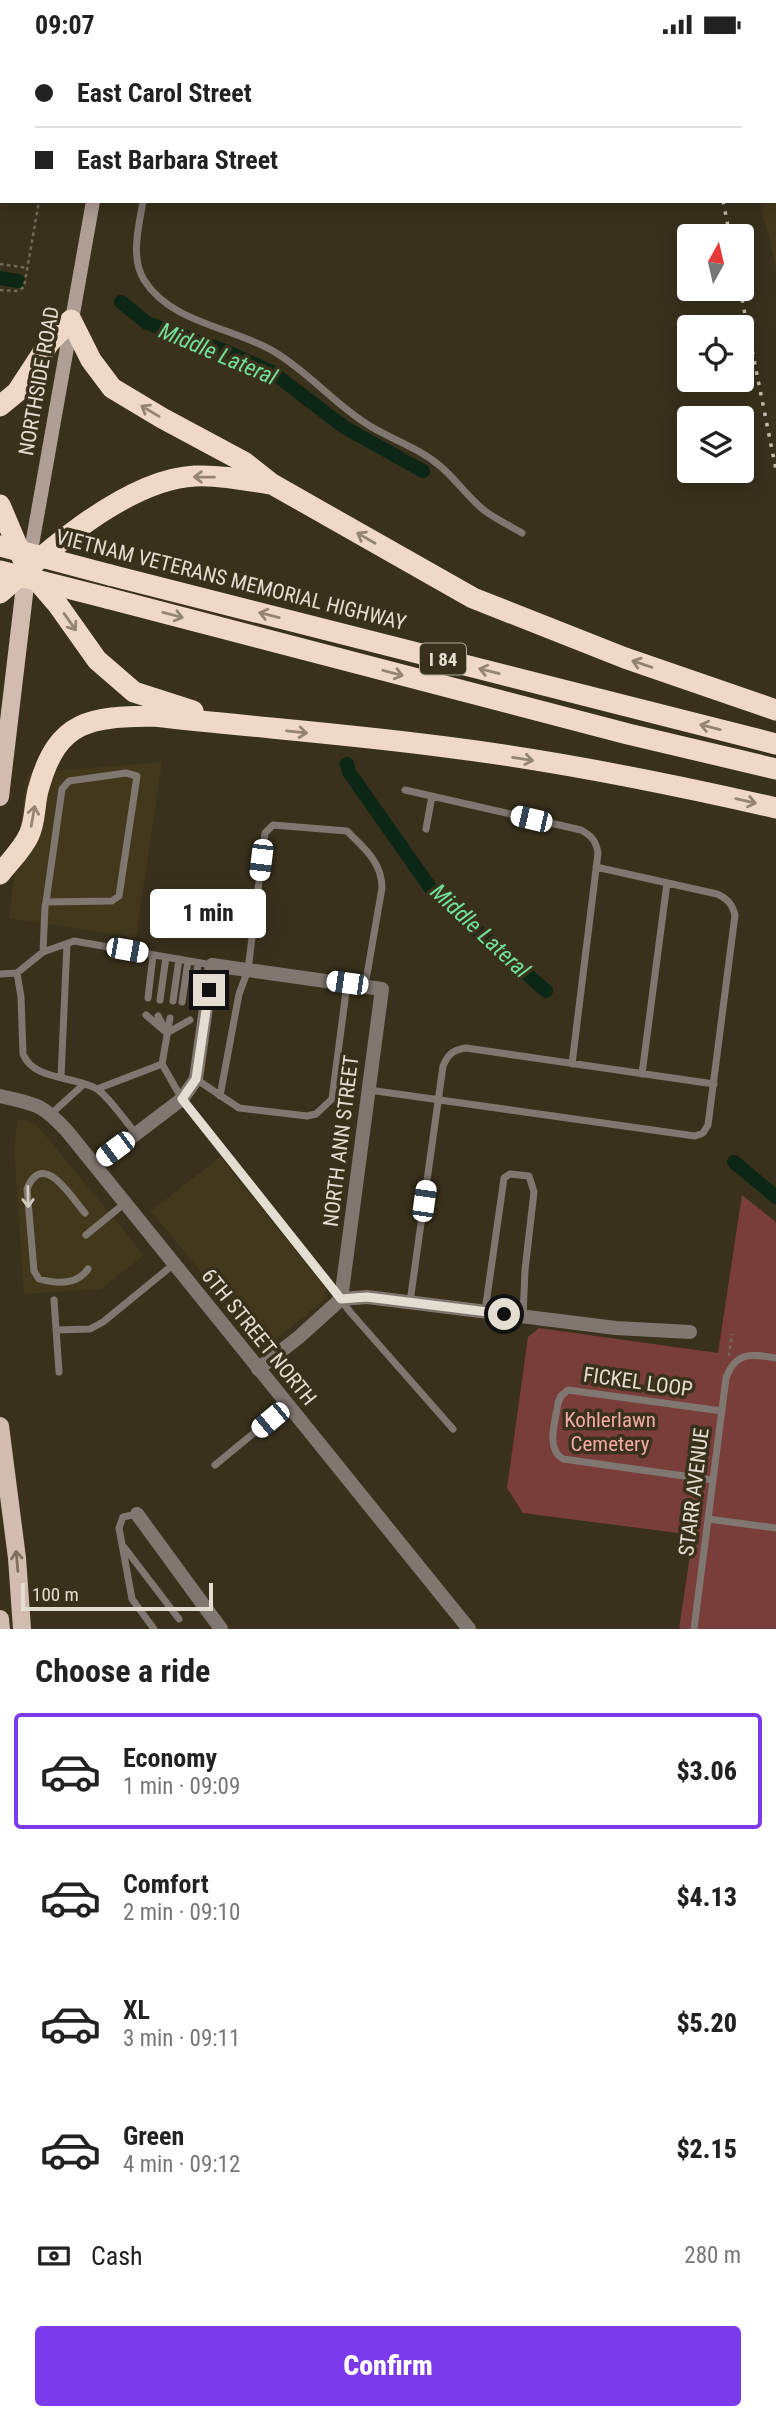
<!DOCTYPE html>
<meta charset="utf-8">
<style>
:root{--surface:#fff;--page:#f2f2f2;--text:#222;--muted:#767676;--line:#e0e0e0;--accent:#7c3aed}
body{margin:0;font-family:"Roboto Condensed",sans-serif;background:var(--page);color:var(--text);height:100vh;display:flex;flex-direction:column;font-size:26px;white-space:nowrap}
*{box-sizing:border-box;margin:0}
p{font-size:23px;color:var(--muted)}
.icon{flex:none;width:38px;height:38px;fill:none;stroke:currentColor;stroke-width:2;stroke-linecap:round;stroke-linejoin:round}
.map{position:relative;height:1580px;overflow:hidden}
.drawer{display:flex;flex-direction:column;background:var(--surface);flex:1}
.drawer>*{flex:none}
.guide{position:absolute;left:0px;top:0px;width:777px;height:154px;box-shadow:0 4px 18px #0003;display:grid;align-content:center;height:154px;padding:0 35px;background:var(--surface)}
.needle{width:46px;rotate:8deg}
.tools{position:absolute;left:677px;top:175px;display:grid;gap:14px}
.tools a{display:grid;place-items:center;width:77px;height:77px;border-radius:7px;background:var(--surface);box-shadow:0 4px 18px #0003;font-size:35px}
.scale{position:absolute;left:21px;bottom:18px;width:192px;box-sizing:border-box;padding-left:7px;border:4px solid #e3ded1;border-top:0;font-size:19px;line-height:24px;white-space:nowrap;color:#e3ded1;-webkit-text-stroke:5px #39311c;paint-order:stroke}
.end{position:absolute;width:32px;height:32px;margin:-16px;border:9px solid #e3ded1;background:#111;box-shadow:0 0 0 4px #111}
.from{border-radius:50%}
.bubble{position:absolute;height:49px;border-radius:7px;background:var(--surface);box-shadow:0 4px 18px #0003;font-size:23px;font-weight:800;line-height:49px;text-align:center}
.car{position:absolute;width:21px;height:42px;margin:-21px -10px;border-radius:9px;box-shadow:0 0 5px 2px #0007;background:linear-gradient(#fff 24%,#345 0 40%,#fff 0 76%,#345 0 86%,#fff 0)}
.guide b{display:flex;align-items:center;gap:24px;height:66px;font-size:26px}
.guide b+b{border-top:2px solid var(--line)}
.guide i{width:18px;height:18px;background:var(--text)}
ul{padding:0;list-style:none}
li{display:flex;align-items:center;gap:21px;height:116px;margin:0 14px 10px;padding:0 21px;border:4px solid transparent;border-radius:7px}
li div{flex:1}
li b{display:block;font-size:26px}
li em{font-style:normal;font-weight:800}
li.active{border-color:var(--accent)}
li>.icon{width:63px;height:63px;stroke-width:1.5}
h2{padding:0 35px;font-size:32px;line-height:84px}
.pay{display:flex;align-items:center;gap:18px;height:77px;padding:0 35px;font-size:26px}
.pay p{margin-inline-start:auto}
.cta{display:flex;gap:14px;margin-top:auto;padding:14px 35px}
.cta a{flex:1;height:80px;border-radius:7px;background:var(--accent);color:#fff;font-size:28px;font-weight:800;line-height:80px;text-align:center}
.status{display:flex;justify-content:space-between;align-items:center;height:49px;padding:0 35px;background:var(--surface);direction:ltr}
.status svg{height:19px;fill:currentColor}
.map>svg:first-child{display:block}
.built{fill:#43381c}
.green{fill:#793d3a}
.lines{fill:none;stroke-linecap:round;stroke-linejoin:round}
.canal{stroke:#0c2716;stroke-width:14}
.path{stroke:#716a57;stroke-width:2.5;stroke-dasharray:3.5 3.5;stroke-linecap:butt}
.service{stroke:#817771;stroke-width:7}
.minor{stroke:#817771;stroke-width:14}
.tertiary{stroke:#817771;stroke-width:14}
.secondary{stroke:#ae9e94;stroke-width:14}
.primary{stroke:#d1bcaf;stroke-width:18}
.motorway{stroke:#f0d8c7;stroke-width:21}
.rail{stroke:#c4beb0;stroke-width:3.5;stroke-dasharray:3.5 7;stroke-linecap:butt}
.motorway-bridge{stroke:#f0d8c7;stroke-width:21}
.oneway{stroke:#948472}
.oneway2{stroke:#cfc9be}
.oneway3{stroke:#7d705e}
.route{stroke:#e3ded1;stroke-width:9}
.labels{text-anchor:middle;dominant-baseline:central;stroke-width:7;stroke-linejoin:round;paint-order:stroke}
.shield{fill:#39311c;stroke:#b0aa9b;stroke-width:2}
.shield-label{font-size:19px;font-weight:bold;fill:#e3ded1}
.street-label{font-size:21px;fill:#e3ded1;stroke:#39311c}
.park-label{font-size:21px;fill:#f2aaa5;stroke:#39311c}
.water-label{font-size:23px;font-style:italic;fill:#71e09a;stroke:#39311c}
</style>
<div class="status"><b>09:07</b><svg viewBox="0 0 49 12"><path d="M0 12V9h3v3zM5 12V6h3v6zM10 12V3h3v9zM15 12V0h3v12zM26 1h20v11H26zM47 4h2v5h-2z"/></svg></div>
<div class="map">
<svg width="776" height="1580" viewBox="0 0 776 1580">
<rect width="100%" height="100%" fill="#39311c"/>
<path class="built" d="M722 0H776V218L760 152H775V2H722Z
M162 713 136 889 9 869 26 733 29 724Z
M17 1071H24L37 1076 144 1206 101 1240 24 1245 14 1100Z
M220 1108 326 1239 325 1250 264 1300 151 1162Z"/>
<path class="green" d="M742 1146 776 1173V1580H679L693 1486 523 1464 507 1439 528 1288 539 1279 718 1304Z"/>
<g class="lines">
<path class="canal" d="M0 229 18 232
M121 253 147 274 223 301 272 323 344 378 423 422
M347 715 349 723 434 844 546 942
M734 1113 776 1148"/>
<path class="path" d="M66 2V0
M0 215 27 219
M0 241 18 242 24 238 39 152
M729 1307 732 1285"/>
<path class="service" d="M154 0 156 2
M143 152C139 177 130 208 144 231 171 274 232 278 273 302 309 323 335 356 370 377 393 391 419 399 440 417 456 430 468 449 485 462 496 470 510 477 522 484
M405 741 581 781C592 787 596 792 598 804L572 1015
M426 780 432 747
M43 903 45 857 46 853 62 740 69 732 126 724 137 727 119 847 112 852 46 853
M17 924 21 948 23 1005C33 1031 73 1027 95 1039 106 1044 127 1074 136 1085
M0 925 17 924 43 903 74 892 212 916
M148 949 153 906
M160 951 166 908
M173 952 179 910
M182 953 188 912
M193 955 198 914
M146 966 167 984 158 967
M170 969 162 1015 182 1050 351 1264 453 1380
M167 984 190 971
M642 1025 667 834
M61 1028 67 895
M196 1030 239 1059 307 1067 316 1065 332 1050 347 935
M97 1040 162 1015
M369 1041 695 1087 703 1084 708 1076 735 866C732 855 728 850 717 845L596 818
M220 1047 239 945 248 921 265 784 273 776 347 782C364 799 382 813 382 839L365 937
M51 1065 84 1035
M85 1164C71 1148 43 1100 27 1140L34 1222 39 1230C57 1235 77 1236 88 1220
M86 1186 125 1154
M54 1251 59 1323
M410 1253 443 1017C448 1005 453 1001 466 999L714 1035
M485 1262 504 1129 510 1125 529 1127 534 1143 525 1221 523 1267
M56 1281 90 1280 103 1273 174 1215
M215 1416 288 1356
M713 1431 563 1410C545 1400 556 1370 558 1354L561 1347 568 1341 722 1362
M137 1465 123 1468 119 1479 132 1550 154 1580
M708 1470 776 1479
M124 1498 179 1570
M694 1580 726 1329C736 1302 752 1305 776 1309"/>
<path class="minor" d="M95 1116 182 1050 196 1030 212 916 382 940 341 1250
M258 1320 299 1288 341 1250 367 1248 616 1279 690 1283
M137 1465 221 1580"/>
<path class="tertiary" d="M0 1047C35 1055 41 1054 67 1082L469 1580"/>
<path class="secondary" d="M115 2V0
M29 513 93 152"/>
<path class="primary" d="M0 748 27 520
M0 1377 17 1509 22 1580
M0 1570 1 1580"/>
<path class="motorway" d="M0 357 17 343 49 294 71 271 91 311 112 339 162 369 244 413 272 435 473 549 625 609 776 661
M0 456 27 520 58 556 97 611 134 643 193 662
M110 526 776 695
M0 544C48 501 128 430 195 427 220 426 245 431 270 435
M107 549 628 685 776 720
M0 825C9 813 23 800 29 786 36 772 34 753 39 738 58 670 91 668 154 667 251 678 349 685 446 698 557 712 667 734 776 759"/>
<path class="rail" d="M693 0V2
M723 152 730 187
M740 240 776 421"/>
<path class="motorway-bridge" d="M0 497 110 526
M0 522 107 549"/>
</g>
<defs><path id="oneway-shaft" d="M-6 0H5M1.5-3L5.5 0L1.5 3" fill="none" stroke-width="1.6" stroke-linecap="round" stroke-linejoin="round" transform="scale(1.75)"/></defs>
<g class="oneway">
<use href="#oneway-shaft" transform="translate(150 362) rotate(-149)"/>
<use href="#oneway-shaft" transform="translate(204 428) rotate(-179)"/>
<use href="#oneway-shaft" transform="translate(366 489) rotate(-150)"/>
<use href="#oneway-shaft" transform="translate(173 566) rotate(15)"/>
<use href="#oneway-shaft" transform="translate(269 566) rotate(-166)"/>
<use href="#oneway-shaft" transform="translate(70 573) rotate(55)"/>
<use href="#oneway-shaft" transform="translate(642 615) rotate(-161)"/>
<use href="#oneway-shaft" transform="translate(489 622) rotate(-166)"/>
<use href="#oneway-shaft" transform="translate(393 624) rotate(15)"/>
<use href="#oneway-shaft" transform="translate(710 678) rotate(-166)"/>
<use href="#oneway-shaft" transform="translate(297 683) rotate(6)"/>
<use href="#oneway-shaft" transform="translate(523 710) rotate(9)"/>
<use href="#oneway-shaft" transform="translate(746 752) rotate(13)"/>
<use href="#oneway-shaft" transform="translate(33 767) rotate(-80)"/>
</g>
<use class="oneway2" href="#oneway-shaft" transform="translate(28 1148) rotate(89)"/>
<use class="oneway3" href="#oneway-shaft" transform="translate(17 1512) rotate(-95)"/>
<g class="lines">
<path class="route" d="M209 941 196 1030 182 1050 341 1250 367 1248 504 1265"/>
</g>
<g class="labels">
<rect class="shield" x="420" y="594.5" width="46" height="31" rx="5"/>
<g class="shield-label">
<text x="443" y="610">I 84</text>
</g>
<g class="street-label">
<text transform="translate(39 332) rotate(-80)">NORTHSIDE ROAD</text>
<text transform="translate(231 531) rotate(14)">VIETNAM VETERANS MEMORIAL HIGHWAY</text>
<text transform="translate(341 1092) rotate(-83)">NORTH ANN STREET</text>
<text transform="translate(259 1288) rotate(51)">6TH STREET NORTH</text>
<text transform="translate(638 1333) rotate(8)">FICKEL LOOP</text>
<text transform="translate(694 1443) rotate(-83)">STARR AVENUE</text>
</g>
<g class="park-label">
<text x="610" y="1371">Kohlerlawn<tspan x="610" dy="24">Cemetery</tspan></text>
</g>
<g class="water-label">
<text transform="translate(218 305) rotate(23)">Middle Lateral</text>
<text transform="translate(480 882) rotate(43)">Middle Lateral</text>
</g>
</g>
</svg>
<div class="tools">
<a><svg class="needle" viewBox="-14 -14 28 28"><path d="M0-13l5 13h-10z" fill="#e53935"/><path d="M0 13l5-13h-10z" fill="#767676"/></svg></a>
<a><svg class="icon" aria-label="locate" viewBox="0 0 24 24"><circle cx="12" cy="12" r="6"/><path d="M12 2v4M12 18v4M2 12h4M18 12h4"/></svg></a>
<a><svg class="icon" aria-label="layers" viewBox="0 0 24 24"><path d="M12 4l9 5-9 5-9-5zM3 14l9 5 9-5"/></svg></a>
</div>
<div class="scale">100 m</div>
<i class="end from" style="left:504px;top:1265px"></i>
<i class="end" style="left:209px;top:941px"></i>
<div class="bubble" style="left:150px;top:840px;width:116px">1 min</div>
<i class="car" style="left:531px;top:770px;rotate:283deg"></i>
<i class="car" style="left:261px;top:811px;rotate:187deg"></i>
<i class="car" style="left:127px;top:901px;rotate:100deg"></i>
<i class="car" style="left:347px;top:934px;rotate:278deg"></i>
<i class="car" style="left:115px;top:1100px;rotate:233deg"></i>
<i class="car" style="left:424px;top:1152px;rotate:8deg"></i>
<i class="car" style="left:270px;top:1371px;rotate:230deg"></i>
<div class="guide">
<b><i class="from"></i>East Carol Street</b>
<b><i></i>East Barbara Street</b>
</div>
</div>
<section class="drawer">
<h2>Choose a ride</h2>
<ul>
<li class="active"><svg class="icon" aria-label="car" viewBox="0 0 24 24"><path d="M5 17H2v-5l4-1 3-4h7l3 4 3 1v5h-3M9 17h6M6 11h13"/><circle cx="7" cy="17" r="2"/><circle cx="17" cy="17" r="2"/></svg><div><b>Economy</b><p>1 min · 09:09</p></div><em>$3.06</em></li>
<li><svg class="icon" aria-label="car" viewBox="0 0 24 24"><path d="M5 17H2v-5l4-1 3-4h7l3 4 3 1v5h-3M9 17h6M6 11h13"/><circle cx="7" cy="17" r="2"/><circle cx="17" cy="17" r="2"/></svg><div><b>Comfort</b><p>2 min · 09:10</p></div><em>$4.13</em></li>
<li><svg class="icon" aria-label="car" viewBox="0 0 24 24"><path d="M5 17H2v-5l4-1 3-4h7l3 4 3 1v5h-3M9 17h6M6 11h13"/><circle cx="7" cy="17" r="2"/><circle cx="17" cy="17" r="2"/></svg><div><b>XL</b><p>3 min · 09:11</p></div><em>$5.20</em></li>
<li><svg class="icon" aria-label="car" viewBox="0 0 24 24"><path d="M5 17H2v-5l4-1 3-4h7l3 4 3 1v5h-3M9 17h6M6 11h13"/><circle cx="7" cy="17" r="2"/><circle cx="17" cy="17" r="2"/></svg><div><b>Green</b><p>4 min · 09:12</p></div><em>$2.15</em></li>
</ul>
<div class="pay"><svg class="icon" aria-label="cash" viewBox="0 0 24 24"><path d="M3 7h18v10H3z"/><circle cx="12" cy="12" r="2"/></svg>Cash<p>280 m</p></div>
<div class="cta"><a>Confirm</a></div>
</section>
